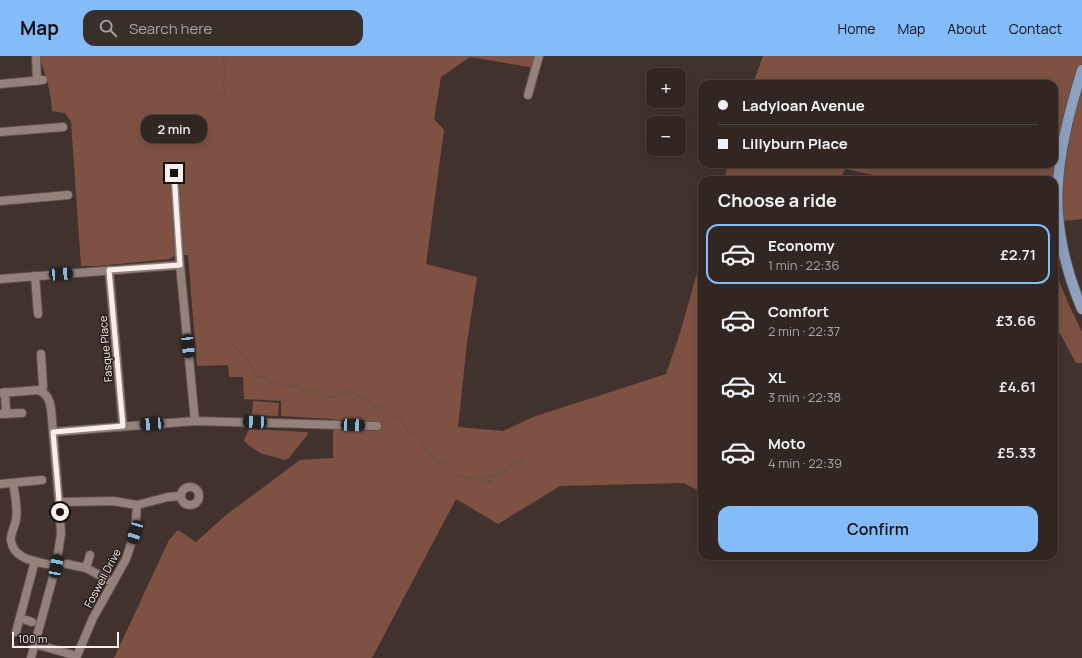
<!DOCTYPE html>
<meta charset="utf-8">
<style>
:root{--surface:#322622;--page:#3a2e2a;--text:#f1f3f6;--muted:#a8a5a5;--line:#4d4340;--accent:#84bbfb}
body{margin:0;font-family:Manrope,sans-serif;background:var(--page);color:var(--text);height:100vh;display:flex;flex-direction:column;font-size:15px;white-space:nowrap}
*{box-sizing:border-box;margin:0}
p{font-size:13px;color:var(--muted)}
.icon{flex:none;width:22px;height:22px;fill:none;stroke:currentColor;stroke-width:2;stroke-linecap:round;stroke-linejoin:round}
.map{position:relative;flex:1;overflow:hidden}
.sheet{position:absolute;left:698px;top:120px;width:360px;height:384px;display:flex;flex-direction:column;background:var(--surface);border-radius:12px;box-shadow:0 4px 16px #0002,0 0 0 1px var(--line)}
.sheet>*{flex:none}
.top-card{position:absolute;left:698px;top:24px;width:360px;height:88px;border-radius:12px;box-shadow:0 4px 16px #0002,0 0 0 1px var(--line);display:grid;align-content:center;height:88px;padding:0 20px;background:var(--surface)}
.controls{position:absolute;left:646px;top:12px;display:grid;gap:8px}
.controls a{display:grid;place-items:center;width:40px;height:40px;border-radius:8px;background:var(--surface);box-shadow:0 4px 16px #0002,0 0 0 1px var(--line);font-size:20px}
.scale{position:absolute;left:12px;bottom:10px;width:107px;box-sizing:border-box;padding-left:4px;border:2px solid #f9eeeb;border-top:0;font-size:11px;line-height:14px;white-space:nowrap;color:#f9eeeb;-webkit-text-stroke:3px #231c1a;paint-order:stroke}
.end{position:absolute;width:18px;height:18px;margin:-9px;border:5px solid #f9eeeb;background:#111;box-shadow:0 0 0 2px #111}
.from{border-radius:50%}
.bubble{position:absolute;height:28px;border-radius:12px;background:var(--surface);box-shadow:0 4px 16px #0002,0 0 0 1px var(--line);font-size:13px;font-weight:600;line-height:28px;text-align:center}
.car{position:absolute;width:12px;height:24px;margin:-12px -6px;border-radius:5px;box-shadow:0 0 3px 1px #0007;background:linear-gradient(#222 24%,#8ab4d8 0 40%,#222 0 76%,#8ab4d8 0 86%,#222 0)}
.top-card b{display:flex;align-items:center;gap:14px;height:38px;font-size:15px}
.top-card b+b{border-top:1px solid var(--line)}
.top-card i{width:10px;height:10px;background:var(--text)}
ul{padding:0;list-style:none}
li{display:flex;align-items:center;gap:12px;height:60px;margin:0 8px 6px;padding:0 12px;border:2px solid transparent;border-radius:12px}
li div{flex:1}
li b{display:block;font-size:15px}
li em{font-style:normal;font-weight:600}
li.on{border-color:var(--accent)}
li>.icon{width:36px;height:36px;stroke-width:1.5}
h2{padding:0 20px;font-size:18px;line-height:48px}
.cta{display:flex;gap:8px;margin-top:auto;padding:8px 20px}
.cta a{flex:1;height:46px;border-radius:12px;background:var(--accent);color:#111;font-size:16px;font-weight:600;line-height:46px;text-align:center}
header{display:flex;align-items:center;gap:24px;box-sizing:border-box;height:56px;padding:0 20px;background:var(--accent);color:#111}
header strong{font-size:19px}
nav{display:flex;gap:22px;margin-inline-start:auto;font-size:14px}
.search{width:280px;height:36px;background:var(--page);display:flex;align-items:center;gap:10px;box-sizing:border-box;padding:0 14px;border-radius:12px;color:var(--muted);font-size:15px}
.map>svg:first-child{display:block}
.green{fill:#7e5143}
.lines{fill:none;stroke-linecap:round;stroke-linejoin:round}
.stream{stroke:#6e5049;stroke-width:2}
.minor-casing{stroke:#5e514d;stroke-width:10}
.major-casing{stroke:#5e514d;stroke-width:12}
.minor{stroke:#95817b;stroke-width:8}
.major{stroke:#8da1c1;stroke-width:10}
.route{stroke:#f9eeeb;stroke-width:5}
.labels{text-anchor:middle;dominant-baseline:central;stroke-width:3;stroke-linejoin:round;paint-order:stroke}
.street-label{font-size:11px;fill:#f9eeeb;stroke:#231c1a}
</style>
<header>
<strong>Map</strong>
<div class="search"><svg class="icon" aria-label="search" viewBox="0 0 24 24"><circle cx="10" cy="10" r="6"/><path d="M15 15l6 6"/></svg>Search here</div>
<nav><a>Home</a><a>Map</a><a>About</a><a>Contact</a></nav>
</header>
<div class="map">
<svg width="1082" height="602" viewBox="0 0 1082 602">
<rect width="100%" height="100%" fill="#42322d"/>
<path class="green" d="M39 0H538L535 12 470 1 441 21 434 63 444 74 426 208 477 221 467 287 458 371 503 375 533 361 666 318 680 277 702 199V436L683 427 560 430 498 468 456 443 372 602H114L169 484 178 474 196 486 226 459 300 404 333 402V363L281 360V345L244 343 243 321H229L228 309 197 310 188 199H176L170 203 97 210H81L71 66 65 57 52 55C51 35 46 20 39 0Z
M763 0H1082V163L1054 166V124H897L845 113 840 124H724L728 108H1054V28H753Z
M1054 197 1056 218 1070 251 1082 276V307H1076L1054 267Z
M253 345 279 347 278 360 252 359Z
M249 373 307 376 308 378 289 402 285 404 260 397 247 388 244 384Z"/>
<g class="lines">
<path class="stream" d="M217 40 220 37 224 38 226 34 222 29C226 23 225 12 223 5L226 0
M229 286C243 298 250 302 256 320L265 321 272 327 295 331 298 329 301 332 310 335C319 332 323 342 331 341 337 341 344 337 350 335L378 352 382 350 387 351V355L403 366 408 377 416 379 421 383 423 390 433 400V402L440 407H443L450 412
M457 419C467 425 476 418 486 427L491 426 487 422 490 419 497 421 496 420 498 417 501 416 504 418 511 409H514L513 406 521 407 523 402"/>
<defs>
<path id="minor" d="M36 0 37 25
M0 28 43 24
M528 39 539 0
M0 76 63 71
M174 117 180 209 195 365
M0 145 68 139
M109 214 123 370
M35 220 38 258
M0 223 180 209
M41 298 43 330 42 335
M5 336 6 358
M0 337 38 334C47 337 50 344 51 353L59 446 61 478 56 510 31 602
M0 358 22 357
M53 376 195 365 377 370
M13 427C15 439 18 452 16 464 15 470 10 478 11 485 14 505 40 506 56 510
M0 428 42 424
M181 440a9 9 0 1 1 18 0a9 9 0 1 1-18 0Z
M59 446 113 445 137 449 168 441 181 440
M67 508 86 512 112 526
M86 512 90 499
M20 562 32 566
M16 576 35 505
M35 588 77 600
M76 602 93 562 126 503 135 476 137 449"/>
<path id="major" d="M1082 14C1055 103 1044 164 1082 253"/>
</defs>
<use href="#minor" class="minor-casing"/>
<use href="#major" class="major-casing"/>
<use href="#minor" class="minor"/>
<use href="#major" class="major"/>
</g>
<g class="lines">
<path class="route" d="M60 456 53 376 123 370 109 214 180 209 174 117"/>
</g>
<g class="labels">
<g class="street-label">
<text transform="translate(105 293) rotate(-95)">Fasque Place</text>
<text transform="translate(102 522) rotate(-62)">Foswell Drive</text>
</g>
</g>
</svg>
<div class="controls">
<a>+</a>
<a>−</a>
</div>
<div class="scale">100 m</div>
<i class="end from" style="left:60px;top:456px"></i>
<i class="end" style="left:174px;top:117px"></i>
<div class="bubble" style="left:141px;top:59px;width:66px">2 min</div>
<i class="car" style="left:61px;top:218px;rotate:86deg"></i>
<i class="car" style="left:188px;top:290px;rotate:174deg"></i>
<i class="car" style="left:255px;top:366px;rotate:272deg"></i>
<i class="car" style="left:152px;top:368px;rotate:266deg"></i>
<i class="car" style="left:353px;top:369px;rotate:92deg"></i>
<i class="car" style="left:135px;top:476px;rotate:197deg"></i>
<i class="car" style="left:56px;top:510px;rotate:11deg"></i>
<div class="top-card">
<b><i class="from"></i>Ladyloan Avenue</b>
<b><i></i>Lillyburn Place</b>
</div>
<section class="sheet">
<h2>Choose a ride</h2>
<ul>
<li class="on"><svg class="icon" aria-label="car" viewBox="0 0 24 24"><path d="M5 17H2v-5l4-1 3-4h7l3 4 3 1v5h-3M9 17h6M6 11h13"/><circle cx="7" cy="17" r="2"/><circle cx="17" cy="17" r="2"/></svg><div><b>Economy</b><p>1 min · 22:36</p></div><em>£2.71</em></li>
<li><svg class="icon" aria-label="car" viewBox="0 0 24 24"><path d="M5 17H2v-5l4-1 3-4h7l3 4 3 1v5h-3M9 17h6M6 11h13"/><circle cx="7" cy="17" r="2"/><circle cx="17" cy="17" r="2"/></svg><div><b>Comfort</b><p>2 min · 22:37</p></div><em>£3.66</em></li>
<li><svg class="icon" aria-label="car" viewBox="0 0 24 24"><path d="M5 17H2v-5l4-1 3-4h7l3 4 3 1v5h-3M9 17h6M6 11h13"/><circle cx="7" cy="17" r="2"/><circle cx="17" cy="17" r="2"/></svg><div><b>XL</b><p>3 min · 22:38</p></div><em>£4.61</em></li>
<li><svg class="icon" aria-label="car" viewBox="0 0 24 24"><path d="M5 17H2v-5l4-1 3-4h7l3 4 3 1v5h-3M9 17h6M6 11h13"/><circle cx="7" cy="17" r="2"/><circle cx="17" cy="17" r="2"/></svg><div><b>Moto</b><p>4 min · 22:39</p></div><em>£5.33</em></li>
</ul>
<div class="cta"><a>Confirm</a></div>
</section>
</div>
